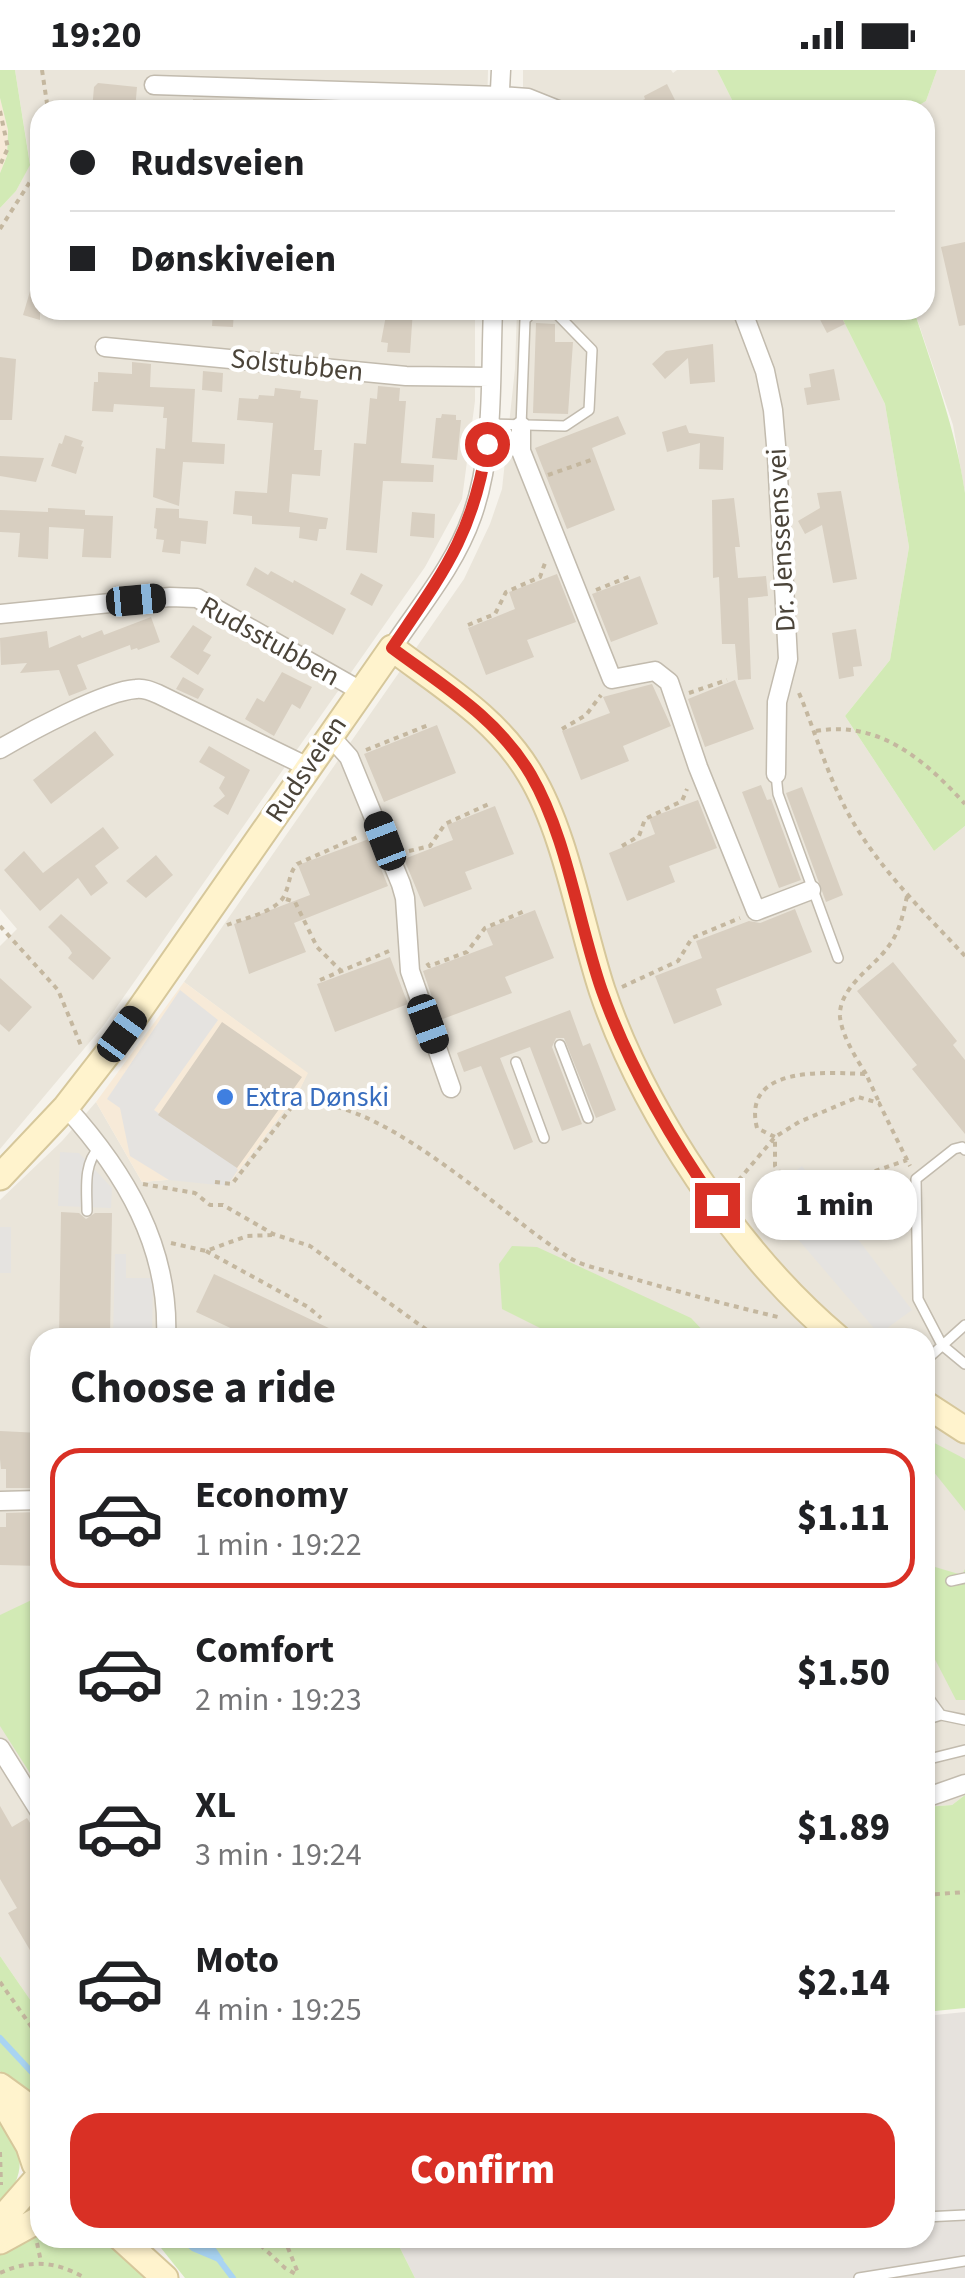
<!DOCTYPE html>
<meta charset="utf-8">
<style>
:root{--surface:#fff;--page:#f6f6f6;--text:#202124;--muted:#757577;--line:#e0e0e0;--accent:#d93025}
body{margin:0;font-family:"Source Sans 3",sans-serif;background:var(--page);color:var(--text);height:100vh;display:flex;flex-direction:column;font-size:38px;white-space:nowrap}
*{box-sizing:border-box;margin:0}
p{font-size:32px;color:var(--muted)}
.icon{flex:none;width:55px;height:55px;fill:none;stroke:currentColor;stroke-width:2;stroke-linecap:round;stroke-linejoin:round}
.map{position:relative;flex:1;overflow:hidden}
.side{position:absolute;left:30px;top:1258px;width:905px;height:920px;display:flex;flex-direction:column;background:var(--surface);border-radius:30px;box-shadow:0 2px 8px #0004}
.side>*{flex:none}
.top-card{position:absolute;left:30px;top:30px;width:905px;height:220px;border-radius:30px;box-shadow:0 2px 8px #0004;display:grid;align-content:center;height:220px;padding:0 40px;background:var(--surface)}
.end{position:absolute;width:45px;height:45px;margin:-22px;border:12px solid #d93025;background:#fff;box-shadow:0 0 0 5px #fff}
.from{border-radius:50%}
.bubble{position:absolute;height:70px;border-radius:30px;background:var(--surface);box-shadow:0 2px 8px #0004;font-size:32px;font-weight:800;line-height:70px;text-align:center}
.car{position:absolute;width:30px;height:60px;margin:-30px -15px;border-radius:12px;box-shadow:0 0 8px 2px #0007;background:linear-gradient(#222 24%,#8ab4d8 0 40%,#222 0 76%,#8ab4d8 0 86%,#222 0)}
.top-card b{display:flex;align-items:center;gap:35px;height:95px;font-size:38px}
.top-card b+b{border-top:2px solid var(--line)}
.top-card i{width:25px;height:25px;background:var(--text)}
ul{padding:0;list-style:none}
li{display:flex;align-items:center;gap:30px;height:140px;margin:0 20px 15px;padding:0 20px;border:5px solid transparent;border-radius:30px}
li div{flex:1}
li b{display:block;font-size:38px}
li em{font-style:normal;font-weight:800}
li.on{border-color:var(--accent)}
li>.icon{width:90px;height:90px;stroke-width:1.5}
h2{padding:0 40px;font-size:45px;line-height:120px}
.primary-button{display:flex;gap:20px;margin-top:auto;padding:20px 40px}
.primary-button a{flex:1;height:115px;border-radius:30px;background:var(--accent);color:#fff;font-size:40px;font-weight:800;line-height:115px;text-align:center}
.status{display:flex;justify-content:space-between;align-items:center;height:70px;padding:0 50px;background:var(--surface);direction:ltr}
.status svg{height:28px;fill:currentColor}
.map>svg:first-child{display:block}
.residential{fill:#eae5da}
.commercial{fill:#f7ead8}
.industrial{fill:#e6e2dd}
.green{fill:#d2eab5}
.parking{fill:#e5e3e0}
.water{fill:#a9d4f2}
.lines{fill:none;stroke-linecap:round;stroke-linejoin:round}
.stream{stroke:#a9d4f2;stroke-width:6}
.building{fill:#d8cfc1}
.lane-casing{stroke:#c2bbae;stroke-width:12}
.street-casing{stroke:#c2bbae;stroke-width:21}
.secondary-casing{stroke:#d6c79b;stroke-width:29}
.path{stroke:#c4b79f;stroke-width:4;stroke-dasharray:5 5;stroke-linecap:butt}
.lane{stroke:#fff;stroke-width:9}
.street{stroke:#fff;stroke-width:18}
.secondary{stroke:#fff3cd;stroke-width:25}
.route{stroke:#d93025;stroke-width:12}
.shop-dot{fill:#3f7fe0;stroke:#fff;stroke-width:4}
.labels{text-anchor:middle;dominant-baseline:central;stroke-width:8;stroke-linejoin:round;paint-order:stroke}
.street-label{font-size:28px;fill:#4b4439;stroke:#fff}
.shop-label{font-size:28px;fill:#366cbe;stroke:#fff;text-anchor:start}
</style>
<div class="status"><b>19:20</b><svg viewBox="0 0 49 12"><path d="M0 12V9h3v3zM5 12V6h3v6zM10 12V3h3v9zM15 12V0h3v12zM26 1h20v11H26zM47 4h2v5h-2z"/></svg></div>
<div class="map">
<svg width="965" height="2208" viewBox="0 0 965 2208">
<rect width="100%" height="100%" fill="#f6f3ec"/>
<path class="residential" d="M15 0H488L487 40H40V240H475V331L462 429 425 497 104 955 0 1079V876L17 859 0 839V138L16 121 30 94Z
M523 0H671L673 3 677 0H717L737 40H523Z
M937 0H965V423L953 355 914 240H925V40H911L926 31Z
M517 240H838L885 334 909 477 890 590 845 646 934 781 965 756V1725L952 1735 925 1737V1268H40V1944L0 1886V1130L62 1071 96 1032 142 1112 178 1109 227 1116 299 1021 307 1003 184 912 464 509 490 454 502 419 515 299Z"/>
<path class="commercial" d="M0 28 8 60 7 86 0 103Z
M184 912 308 1003 299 1021 227 1116 178 1109 142 1112 96 1032Z"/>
<path class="industrial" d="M965 1942V2208H415L395 2168H925V1946Z"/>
<path class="green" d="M0 0H15L30 95 16 121 0 138V103L7 86 8 60 0 28Z
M717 0H937L926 31 911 40H737Z
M838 240H914C933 301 956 359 965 423V756L934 781 845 646 890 590 909 477 885 334Z
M512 1176 537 1177 691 1248 709 1267H558L502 1239 499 1194Z
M925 1368 965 1389V1441L925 1391Z
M925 1494 962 1505 965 1499V1630H956L925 1570Z
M40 1526V1708L35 1711 0 1656V1545Z
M965 1725V1938L925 1942V1737L952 1735Z
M0 1886 40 1944V2034L28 2028 0 2001Z
M0 2041C21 2083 31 2097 0 2137Z
M40 2161V2168C100 2168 105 2162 147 2208H0V2182Z
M153 2168H395L415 2208H185Z"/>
<path class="parking" d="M180 920 218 950 154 1040 235 1096 238 1100 227 1116 169 1110 130 1086 120 1038 107 1029Z
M60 1082 79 1083 112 1118 111 1138 58 1136Z
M802 1096 912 1240 879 1264 762 1127Z
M0 1157H11V1203H0Z
M115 1184H126V1208H153L152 1267 113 1268Z"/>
<path class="water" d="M176 2168H209L224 2190 218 2192 192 2181Z"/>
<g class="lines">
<path class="stream" d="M0 1968 40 2011
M217 2187 233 2208"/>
</g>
<path class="building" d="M98 13 137 17 135 40H92L94 17Z
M667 14 680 40H622L645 29 644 26Z
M193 29 228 30V40H192Z
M965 172V255L959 256 941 177Z
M36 201H40V250L23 245Z
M213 240H234L233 257 212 256Z
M387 240H413L410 283 387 282 388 273 381 272Z
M815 240H838L845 254 827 263Z
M536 253 555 254V272H573L568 344 533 343Z
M713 274 715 312 690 314 688 288 665 309 652 294 666 281Z
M0 287 16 289 12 350H0Z
M132 292 151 294 150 317 195 319 192 372 225 374 224 394 183 392 179 436 153 427 156 378 165 379 167 348H163L164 337 114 334 113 342 92 341 94 312H98V302L132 304Z
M834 299 840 330 807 335 804 318 811 317 809 304Z
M203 301 223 303 222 322 202 320Z
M378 316 400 318 399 331H406L401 393 434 395 433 412 383 411 377 483 346 480 354 373 366 374 370 328 377 329Z
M275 318 301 321 300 328 318 330 314 380H322L320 406 292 404 289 442 328 448 326 459H319L317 471 299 468 300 457 252 454V446L233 444 235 421 267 423 273 353 237 350 239 328 258 329 259 325 274 326Z
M442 344 456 345V350H461L457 390 432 388 436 348H441Z
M618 346 626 364 592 378 615 440 567 459 535 378Z
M686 355 689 363 724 367 723 400 699 399 700 373 667 382 662 362Z
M65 365 83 371 81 376 84 377 76 404 51 396 59 373 62 374Z
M0 386 44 388 36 412 0 406Z
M841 421 857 509 833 513 822 455 805 464 798 451 820 438 817 423Z
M734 428 740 477H735L738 508 766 506 768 526 748 528 751 609 738 610 735 574H722L719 507 713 508 712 430Z
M48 438 85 440V445L113 446 111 488 82 487 84 459 49 457 48 489 18 487 20 463 0 462V440L48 442Z
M156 438 179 439V448L208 451 206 474 181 471 180 484 162 482 164 470 156 469 157 459 154 458Z
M412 442 435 444 434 468 410 466Z
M255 497 268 505 271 501 293 513 294 510 346 539 333 565 246 515Z
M361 503 383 515 372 536 350 524Z
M557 504 576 552 527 570 534 587 486 605 468 558 515 539 509 522Z
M640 506 658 554 611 572 592 524Z
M151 547 160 572 138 580 137 578 131 580 130 575 77 595 87 619 69 626 59 600 20 603 27 593 1 595 0 568 47 561 49 578 80 565 82 568 102 560 104 565Z
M193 555 212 567 203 581 211 585 198 605 170 587Z
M856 559 862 596 853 597 854 606 839 609 832 563Z
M282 602 312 617 300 639 292 634 274 666 245 649 257 628 264 632Z
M183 607 204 619 198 629 176 619Z
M735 610 754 659 705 677 688 629Z
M652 614 671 656 623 676 629 691 581 710 562 661 610 643 603 627Z
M437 655 456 703 384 732 364 684Z
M95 661 114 685 51 734 33 710Z
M209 676 250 700 228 745 213 736 225 726 219 718 225 707 199 692Z
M761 715 767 730 771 729 801 810 779 818 742 722Z
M802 717 843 825 826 832 786 723Z
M698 730 717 778 669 796 675 812 627 831 609 783 655 764 649 748Z
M495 736 514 784 465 802 472 819 424 837 404 789 453 770 447 755Z
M103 757 119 778 95 796 108 813 91 826 78 808 40 841 4 800 24 781 43 803Z
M369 769 388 816 294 853 306 882 249 904 234 854 310 825 298 795Z
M156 785 173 805 146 828 126 811Z
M795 839 812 882 716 919 722 935 674 954 655 906 702 888 696 871 749 851 760 853Z
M535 840 554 888 505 907 512 923 440 950 423 901 493 875 486 859Z
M61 844 111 888 93 910 68 888 72 883 69 878 48 857Z
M390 887 408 934 335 962 317 914Z
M893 892 957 971 953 975 965 990V1064L912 999 917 995 857 921Z
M0 908 32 937 9 962 0 954Z
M570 940 583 976 590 973 616 1040 596 1048 564 968H556L552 977 582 1054 562 1061 530 977 500 988 533 1072 514 1080 481 996 464 1002 457 983Z
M222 952 302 1007 237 1098 158 1045Z
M61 1142 79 1143 86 1149 95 1143H112L110 1268H59Z
M214 1204 350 1268H252L196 1242Z
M0 1361 40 1363V1418H6V1399H1L0 1389Z
M40 1442V1496L0 1495V1457H6V1443Z
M0 1736 12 1757 27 1748 40 1769V1897L8 1843 17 1838 0 1809Z"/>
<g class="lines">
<defs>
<path id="lane" d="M488 354 565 356 589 340 592 280 553 240
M521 356 525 250 534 240
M776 704 778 724 838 888
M560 975 588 1048
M516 992 544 1068
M965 1080 962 1077 954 1079 916 1109 918 1229 942 1275 965 1294
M87 1141C87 1120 83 1094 99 1078
M925 1291 965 1255
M951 1511 965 1508
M925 1623 941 1645 965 1650
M925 1650 941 1645
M925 1690 965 1680
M925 2147 965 2145
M559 2168H570
M859 2208 965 2191"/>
<path id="street" d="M154 15 500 26 528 28 558 40
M499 40 501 0
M742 240 765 301 773 340 777 387 788 589 777 632 776 704
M105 277 406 306 490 307
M521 356V381L612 609 655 601 669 612 698 697 756 841 811 820
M0 544 170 527 197 528 359 620
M392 578C420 536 455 495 472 446 495 381 490 308 493 240
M330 666 349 687 401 814 405 828 410 901 451 1018
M0 679C29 662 104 621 136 619 144 618 151 621 158 624L308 697
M66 1037C125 1102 170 1177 166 1268
M0 1431 40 1430
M0 1678 40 1742
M925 1728 965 1714"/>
<path id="secondary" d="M0 1107 66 1037 122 965 392 578C442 616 497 648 530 704 566 763 580 853 602 920 643 1042 739 1185 838 1268
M925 1334 965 1360
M0 2016 40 2045
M0 2026 29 2076 35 2094
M0 2151 35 2111
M121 2168 165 2208
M0 2171 40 2149"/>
</defs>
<use href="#lane" class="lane-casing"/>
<use href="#street" class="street-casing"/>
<use href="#secondary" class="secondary-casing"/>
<path class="path" d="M42 0 48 40
M0 41 8 78 0 95
M0 159 40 96
M548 405 591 390
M596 520 633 505
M468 555 495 544 506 522 540 507 545 493
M689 623 727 610
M799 623C813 656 823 691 838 723 866 786 919 837 965 886
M562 659 586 645 601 625
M816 661C879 650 925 690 965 734
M366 680 431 654
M622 776 639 766 645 749 682 731 687 719
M409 781 430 776 445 754 491 733
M286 829 295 832 317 877 342 902
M227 855C244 848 278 842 285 824 290 813 289 803 297 794L360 766
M0 856 58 920 82 978
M427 893 429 896 467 882 485 858 527 840
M320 910 389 881
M622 917 678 891 692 868 740 848
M866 1004C856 988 842 966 840 947 838 918 873 898 888 877 900 861 903 845 907 826
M215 1112 232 1114 291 1038C364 1008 507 1151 570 1188 585 1197 605 1200 621 1205 675 1221 728 1235 782 1248
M143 1114 195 1123 210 1135H223L273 1164 310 1176 438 1268
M732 1118 775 1067 799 1052 858 1027 879 1033 910 1096
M793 1121 775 1096V1067L757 1058C741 994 828 1003 866 1004L878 1030
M801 1131 820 1120 907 1090
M171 1173 206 1181 247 1166 272 1165
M206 1181 308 1237 321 1248
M925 1825 965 1822
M0 1912 40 1969
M0 2082 1 2115
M253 2168 285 2198 299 2206
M284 2168 298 2203
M37 2173 41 2192
M0 2203C31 2189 56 2191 85 2208"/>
<use href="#lane" class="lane"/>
<use href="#street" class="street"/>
<use href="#secondary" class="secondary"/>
</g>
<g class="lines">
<path class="route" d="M487 374C473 466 442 504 392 578 443 616 497 647 531 705 567 767 578 852 602 921 629 997 671 1069 717 1135"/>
</g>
<circle class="shop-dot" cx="225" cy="1027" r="10"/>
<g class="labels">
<g class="street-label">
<text transform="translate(297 295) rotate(6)">Solstubben</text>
<text transform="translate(781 470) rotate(-93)">Dr. Jenssens vei</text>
<text transform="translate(270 571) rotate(29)">Rudsstubben</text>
<text transform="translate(306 699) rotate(-56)">Rudsveien</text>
</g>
<g class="shop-label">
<text x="245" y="1027">Extra Dønski</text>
</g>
</g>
</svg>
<i class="end from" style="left:487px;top:374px"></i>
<i class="end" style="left:717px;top:1135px"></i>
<div class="bubble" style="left:752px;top:1100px;width:165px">1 min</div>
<i class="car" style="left:136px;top:530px;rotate:85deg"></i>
<i class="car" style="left:385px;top:771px;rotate:339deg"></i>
<i class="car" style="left:428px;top:954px;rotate:160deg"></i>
<i class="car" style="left:122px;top:964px;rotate:36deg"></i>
<div class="top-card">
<b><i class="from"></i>Rudsveien</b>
<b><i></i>Dønskiveien</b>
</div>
<section class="side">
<h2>Choose a ride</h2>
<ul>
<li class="on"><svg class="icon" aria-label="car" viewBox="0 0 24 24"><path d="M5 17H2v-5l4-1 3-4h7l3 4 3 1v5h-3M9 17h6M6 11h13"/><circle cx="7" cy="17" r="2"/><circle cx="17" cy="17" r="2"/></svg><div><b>Economy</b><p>1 min · 19:22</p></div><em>$1.11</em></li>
<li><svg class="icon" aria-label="car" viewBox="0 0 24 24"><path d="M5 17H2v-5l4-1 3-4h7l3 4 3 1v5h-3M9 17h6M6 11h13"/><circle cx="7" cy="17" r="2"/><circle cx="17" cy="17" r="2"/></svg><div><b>Comfort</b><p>2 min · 19:23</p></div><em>$1.50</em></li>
<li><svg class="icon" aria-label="car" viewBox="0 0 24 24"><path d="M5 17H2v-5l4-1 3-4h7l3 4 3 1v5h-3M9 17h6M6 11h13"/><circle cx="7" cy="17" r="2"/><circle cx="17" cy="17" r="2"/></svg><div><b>XL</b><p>3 min · 19:24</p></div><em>$1.89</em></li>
<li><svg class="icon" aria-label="car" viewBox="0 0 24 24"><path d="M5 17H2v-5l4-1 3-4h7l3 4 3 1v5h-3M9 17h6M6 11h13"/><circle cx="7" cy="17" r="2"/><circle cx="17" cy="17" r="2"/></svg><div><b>Moto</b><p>4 min · 19:25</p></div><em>$2.14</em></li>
</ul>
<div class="primary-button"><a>Confirm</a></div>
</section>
</div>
